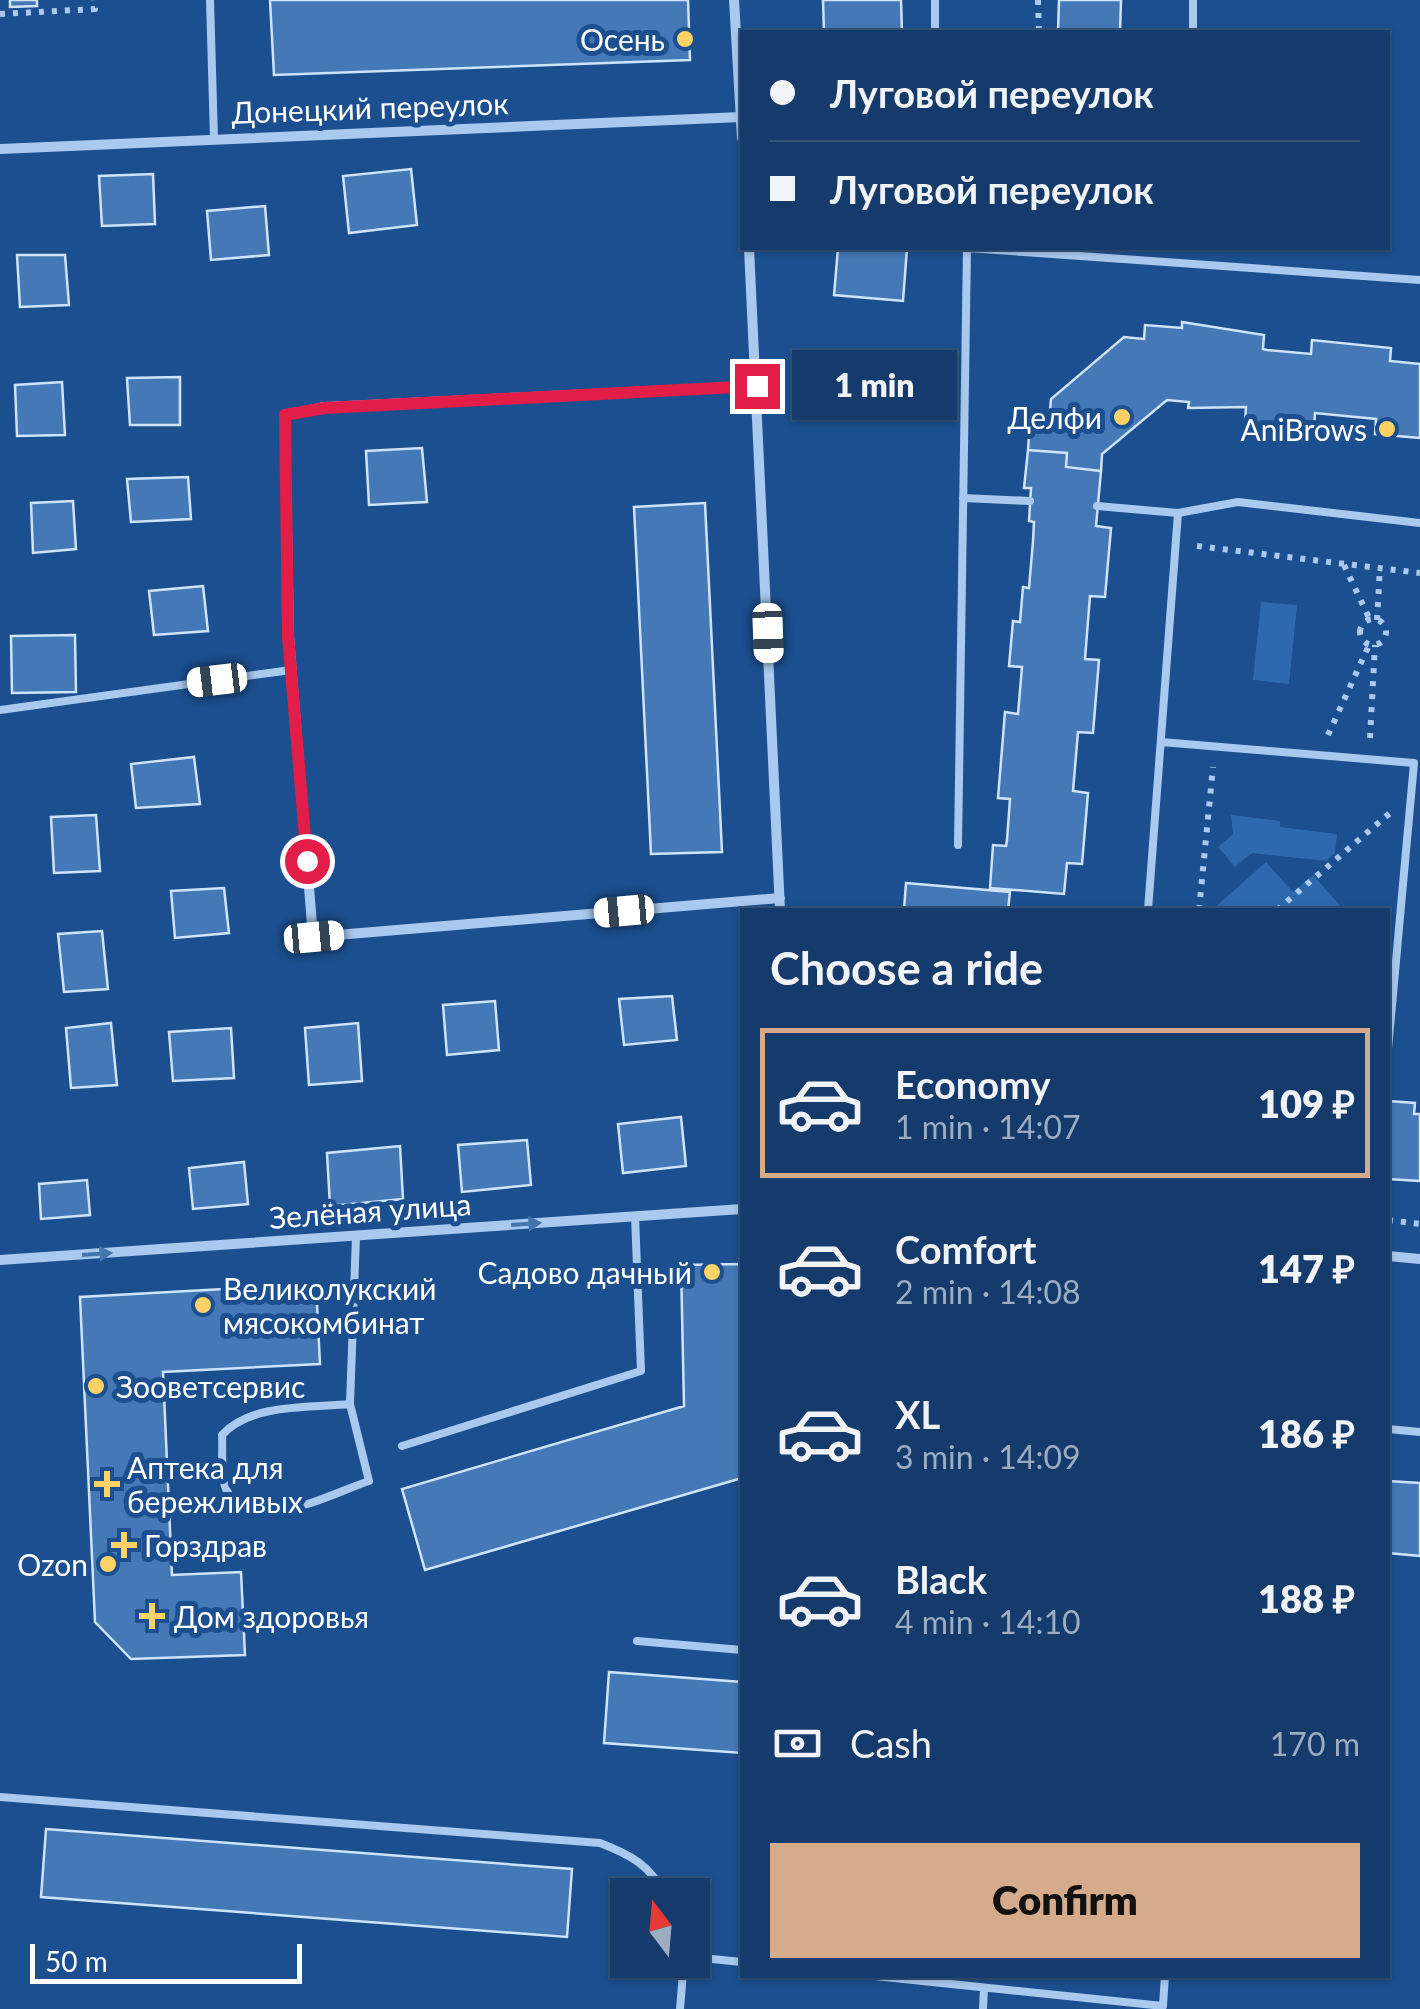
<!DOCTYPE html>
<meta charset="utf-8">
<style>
:root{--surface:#143b6b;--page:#1d4271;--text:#f1f3f6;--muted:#9dadc1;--line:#33557e;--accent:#d6ab8b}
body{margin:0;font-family:Lato,sans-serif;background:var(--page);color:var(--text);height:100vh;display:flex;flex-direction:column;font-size:38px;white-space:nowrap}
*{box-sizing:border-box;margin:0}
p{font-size:32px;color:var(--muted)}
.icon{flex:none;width:55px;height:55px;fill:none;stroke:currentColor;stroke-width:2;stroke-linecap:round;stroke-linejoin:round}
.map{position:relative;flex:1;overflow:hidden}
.sheet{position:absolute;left:740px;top:908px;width:650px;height:1070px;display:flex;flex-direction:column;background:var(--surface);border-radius:0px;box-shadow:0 2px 8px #0004,0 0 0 2px var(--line)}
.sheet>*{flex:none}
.banner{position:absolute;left:740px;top:30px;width:650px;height:220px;border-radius:0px;box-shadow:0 2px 8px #0004,0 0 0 2px var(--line);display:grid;align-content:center;height:220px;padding:0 30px;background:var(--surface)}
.needle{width:65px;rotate:344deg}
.controls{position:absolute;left:610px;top:1878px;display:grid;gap:20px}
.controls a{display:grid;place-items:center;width:100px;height:100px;border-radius:0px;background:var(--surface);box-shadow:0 2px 8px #0004,0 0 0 2px var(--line);font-size:50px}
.scale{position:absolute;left:30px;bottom:25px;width:272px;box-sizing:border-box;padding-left:10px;border:5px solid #fff;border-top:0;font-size:28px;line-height:35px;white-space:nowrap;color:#fff;-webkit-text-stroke:8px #1b4f8f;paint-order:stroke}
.end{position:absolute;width:45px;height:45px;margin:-22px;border:12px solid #e11d48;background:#fff;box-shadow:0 0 0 5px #fff}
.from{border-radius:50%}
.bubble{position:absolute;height:70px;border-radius:0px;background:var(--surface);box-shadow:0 2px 8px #0004,0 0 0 2px var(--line);font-size:32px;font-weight:800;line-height:70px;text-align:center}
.car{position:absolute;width:30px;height:60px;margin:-30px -15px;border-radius:12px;box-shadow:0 0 8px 2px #0007;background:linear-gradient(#fff 24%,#345 0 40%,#fff 0 76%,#345 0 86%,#fff 0)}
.banner b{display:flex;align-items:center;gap:35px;height:95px;font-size:38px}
.banner b+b{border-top:2px solid var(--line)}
.banner i{width:25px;height:25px;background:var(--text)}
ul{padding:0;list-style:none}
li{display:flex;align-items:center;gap:30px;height:150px;margin:0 20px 15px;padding:0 10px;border:5px solid transparent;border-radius:0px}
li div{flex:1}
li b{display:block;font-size:38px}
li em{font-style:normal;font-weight:800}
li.current{border-color:var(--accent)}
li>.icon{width:90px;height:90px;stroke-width:1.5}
h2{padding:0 30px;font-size:45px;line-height:120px}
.pay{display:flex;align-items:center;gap:25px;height:110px;padding:0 30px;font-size:38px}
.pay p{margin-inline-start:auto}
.action{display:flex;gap:20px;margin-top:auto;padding:20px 30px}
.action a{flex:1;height:115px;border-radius:0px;background:var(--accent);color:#111;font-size:40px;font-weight:800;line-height:115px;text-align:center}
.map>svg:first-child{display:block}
.green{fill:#2e69ad}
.building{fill:#4478b7;stroke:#cfe3fa;stroke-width:2.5}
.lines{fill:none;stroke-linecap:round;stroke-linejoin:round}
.path{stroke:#a9c9ee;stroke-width:6;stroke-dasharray:5 8;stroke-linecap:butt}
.service{stroke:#a9c9ee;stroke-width:8}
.minor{stroke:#a9c9ee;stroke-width:10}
.oneway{fill:#4674ac}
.route{stroke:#e11d48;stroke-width:12}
.poi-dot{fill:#ffd166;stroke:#1b4f8f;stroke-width:4}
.labels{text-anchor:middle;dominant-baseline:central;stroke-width:10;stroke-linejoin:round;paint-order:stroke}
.poi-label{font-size:30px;fill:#fff;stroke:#1b4f8f;text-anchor:end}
.street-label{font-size:30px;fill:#fff;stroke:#1b4f8f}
</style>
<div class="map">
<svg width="1420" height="2009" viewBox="0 0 1420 2009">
<rect width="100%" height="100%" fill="#1b4f8f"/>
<path class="green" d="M1261 602 1297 605 1289 684 1253 680Z
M1231 815 1280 821V827L1337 834 1335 853 1326 861 1252 853 1235 867 1218 847 1233 834Z
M1266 862 1293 892 1313 875 1344 910H1212Z"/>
<path class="building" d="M10 0H37V6L10 7Z
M270 0H688L690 60 274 75Z
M823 0H901L902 32H824Z
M1059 0H1121L1120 32H1058Z
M411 169 417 225 349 233 343 176Z
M153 174 155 224 102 226 99 176Z
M265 206 269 255 211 260 207 211Z
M838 248H907L903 301 834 295Z
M17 255H65L69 305 20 307Z
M1182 322 1264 335 1263 349 1267 350 1311 354 1312 340 1391 348 1390 361 1420 364V438L1375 434 1376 419 1315 413 1314 429 1245 422 1246 407 1188 408 1189 402 1167 400 1102 454 1101 471 1066 467 1067 453 1028 450 1030 420 1049 422 1051 399 1124 337 1144 339 1145 325 1182 328Z
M180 377V425H130L127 378Z
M62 382 65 435 17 436 15 385Z
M422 448 427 502 369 505 366 451Z
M1028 450 1067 453 1066 467 1101 471 1096 526 1111 528 1105 597 1090 596 1085 659 1099 660 1093 733 1078 732 1073 791 1088 793 1082 864 1067 863 1064 894 990 888 993 845 1006 846 1007 840 1010 799 998 798 1005 712 1018 714 1022 667 1009 666 1013 621 1020 622 1023 587 1029 588 1033 541 1034 522 1029 521 1031 488H1024Z
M188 477 191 519 131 522 127 479Z
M73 501 76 549 33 553 31 503Z
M705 503 722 852 651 854 634 507Z
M203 586 208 631 154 635 149 591Z
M75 635 76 692 12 693 11 636Z
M194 757 200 804 136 808 131 764Z
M96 815 100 871 54 873 51 817Z
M906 883 1010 892 1008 910H904Z
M224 888 229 933 175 938 171 891Z
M102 931 108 989 64 992 58 934Z
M672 996 677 1040 624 1045 619 999Z
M495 1001 499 1050 447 1055 443 1005Z
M111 1023 117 1085 71 1088 66 1028Z
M358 1023 362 1081 309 1085 305 1028Z
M231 1028 234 1078 173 1081 169 1032Z
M1388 1101 1415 1103 1414 1114H1420V1181L1388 1179Z
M681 1117 686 1166 623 1173 618 1124Z
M527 1140 531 1185 462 1192 458 1145Z
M400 1146 403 1199 330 1206 327 1153Z
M244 1162 248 1204 193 1209 189 1168Z
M87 1180 90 1215 41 1219 39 1184Z
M742 1264V1478L425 1570 402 1489 684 1406 681 1265Z
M316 1284 320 1364 163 1372 172 1575 241 1572 245 1655 131 1659 95 1622 80 1297Z
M1388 1481 1420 1483V1556L1388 1553Z
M609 1672 742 1682V1753L604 1743Z
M46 1829 572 1869 567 1937 41 1897Z"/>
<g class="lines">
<path class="path" d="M1038 0 1039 32
M0 14 95 9 94 0
M1197 546 1420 573
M1344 565 1370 620
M1360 632a13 13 0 1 1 26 0a13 13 0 1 1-26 0Z
M1377 620 1380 568
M1328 735 1369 645
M1370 738 1375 645
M1199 910 1213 767
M1277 910 1390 813
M1388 1220 1420 1224"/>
<path class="service" d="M210 0 214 139
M935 0V32
M1193 32V0
M963 498 1030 501
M1097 506 1178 513 1238 502 1420 523
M0 710 291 670
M1161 742 1414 763 1388 1049
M958 845 967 248 1420 280
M1148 910 1178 513
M350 1404C309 1408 251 1403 222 1435 223 1451 220 1475 226 1489 250 1539 332 1493 369 1481L350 1404 356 1236
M1388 1429 1420 1432
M402 1446 641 1371 635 1216
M637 1641 742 1650
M0 1797 600 1843C631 1855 650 1865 665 1895
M692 1957 742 1962
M865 1975 1163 2006 1165 1975
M680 2009 684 1960
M983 2009 984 1988"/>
<path class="minor" d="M734 0 742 138
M0 149 741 117
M749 248 780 910
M757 386 325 407 285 415 289 637 313 937 780 898
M1388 1256 1420 1259
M0 1260 742 1209"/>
</g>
<defs><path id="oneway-solid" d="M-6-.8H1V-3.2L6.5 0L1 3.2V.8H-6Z" transform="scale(2.5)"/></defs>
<g class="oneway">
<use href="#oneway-solid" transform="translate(526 1224) rotate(-4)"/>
<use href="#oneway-solid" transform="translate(97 1254) rotate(-4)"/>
</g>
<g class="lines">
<path class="route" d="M307 861 288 636 285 415 325 408 757 386"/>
</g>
<g class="poi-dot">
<circle cx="685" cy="39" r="10"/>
<circle cx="1122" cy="417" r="10"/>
<circle cx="1387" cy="429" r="10"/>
<circle cx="712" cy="1272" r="10"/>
<circle cx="203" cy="1305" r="10"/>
<circle cx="96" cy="1386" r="10"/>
<path d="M102 1469h10v10h10v10h-10v10h-10v-10h-10v-10h10z"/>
<path d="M119 1530h10v10h10v10h-10v10h-10v-10h-10v-10h10z"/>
<circle cx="108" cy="1564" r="10"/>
<path d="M147 1601h10v10h10v10h-10v10h-10v-10h-10v-10h10z"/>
</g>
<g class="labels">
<g class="poi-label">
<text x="665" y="39">Осень</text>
<text x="1102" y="417">Делфи</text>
<text x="1367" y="429">AniBrows</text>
<text x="692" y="1272">Садово дачный</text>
<text x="223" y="1288" text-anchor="start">Великолукский<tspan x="223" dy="34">мясокомбинат</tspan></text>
<text x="116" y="1386" text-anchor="start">Зооветсервис</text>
<text x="127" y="1467" text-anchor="start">Аптека для<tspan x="127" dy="34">бережливых</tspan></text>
<text x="144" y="1545" text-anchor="start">Горздрав</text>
<text x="88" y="1564">Ozon</text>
<text x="174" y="1616" text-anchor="start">Дом здоровья</text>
</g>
<g class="street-label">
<text transform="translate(370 107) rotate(-2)">Донецкий переулок</text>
<text transform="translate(370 1210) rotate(-4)">Зелёная улица</text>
</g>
</g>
</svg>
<div class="controls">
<a><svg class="needle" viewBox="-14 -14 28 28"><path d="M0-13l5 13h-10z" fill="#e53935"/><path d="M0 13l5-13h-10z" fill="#9dadc1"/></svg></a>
</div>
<div class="scale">50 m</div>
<i class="end from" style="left:307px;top:861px"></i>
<i class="end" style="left:757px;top:386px"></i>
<div class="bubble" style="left:792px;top:350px;width:165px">1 min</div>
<i class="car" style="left:768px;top:633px;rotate:178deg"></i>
<i class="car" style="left:217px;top:680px;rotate:263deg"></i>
<i class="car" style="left:624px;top:911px;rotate:265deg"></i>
<i class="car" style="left:314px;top:937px;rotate:85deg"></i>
<div class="banner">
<b><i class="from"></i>Луговой переулок</b>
<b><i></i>Луговой переулок</b>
</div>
<section class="sheet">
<h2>Choose a ride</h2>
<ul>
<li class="current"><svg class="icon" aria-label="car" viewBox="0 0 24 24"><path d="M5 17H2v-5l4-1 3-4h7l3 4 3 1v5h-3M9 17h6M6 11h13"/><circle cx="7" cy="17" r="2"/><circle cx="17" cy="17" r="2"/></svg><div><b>Economy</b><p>1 min · 14:07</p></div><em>109 ₽</em></li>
<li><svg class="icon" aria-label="car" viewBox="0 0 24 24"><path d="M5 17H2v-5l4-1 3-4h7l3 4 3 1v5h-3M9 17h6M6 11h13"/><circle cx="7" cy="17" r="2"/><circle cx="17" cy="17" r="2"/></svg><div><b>Comfort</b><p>2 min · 14:08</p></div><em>147 ₽</em></li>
<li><svg class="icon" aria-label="car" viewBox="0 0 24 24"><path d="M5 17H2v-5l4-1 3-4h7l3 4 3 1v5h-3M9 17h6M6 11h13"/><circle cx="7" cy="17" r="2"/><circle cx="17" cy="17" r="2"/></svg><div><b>XL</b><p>3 min · 14:09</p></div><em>186 ₽</em></li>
<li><svg class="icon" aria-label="car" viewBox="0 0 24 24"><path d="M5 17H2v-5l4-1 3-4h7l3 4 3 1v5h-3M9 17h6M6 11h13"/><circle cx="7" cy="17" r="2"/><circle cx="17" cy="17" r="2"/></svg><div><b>Black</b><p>4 min · 14:10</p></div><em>188 ₽</em></li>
</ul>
<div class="pay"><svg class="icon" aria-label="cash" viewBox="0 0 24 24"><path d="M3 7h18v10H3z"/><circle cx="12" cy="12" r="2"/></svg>Cash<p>170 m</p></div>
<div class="action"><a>Confirm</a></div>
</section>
</div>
